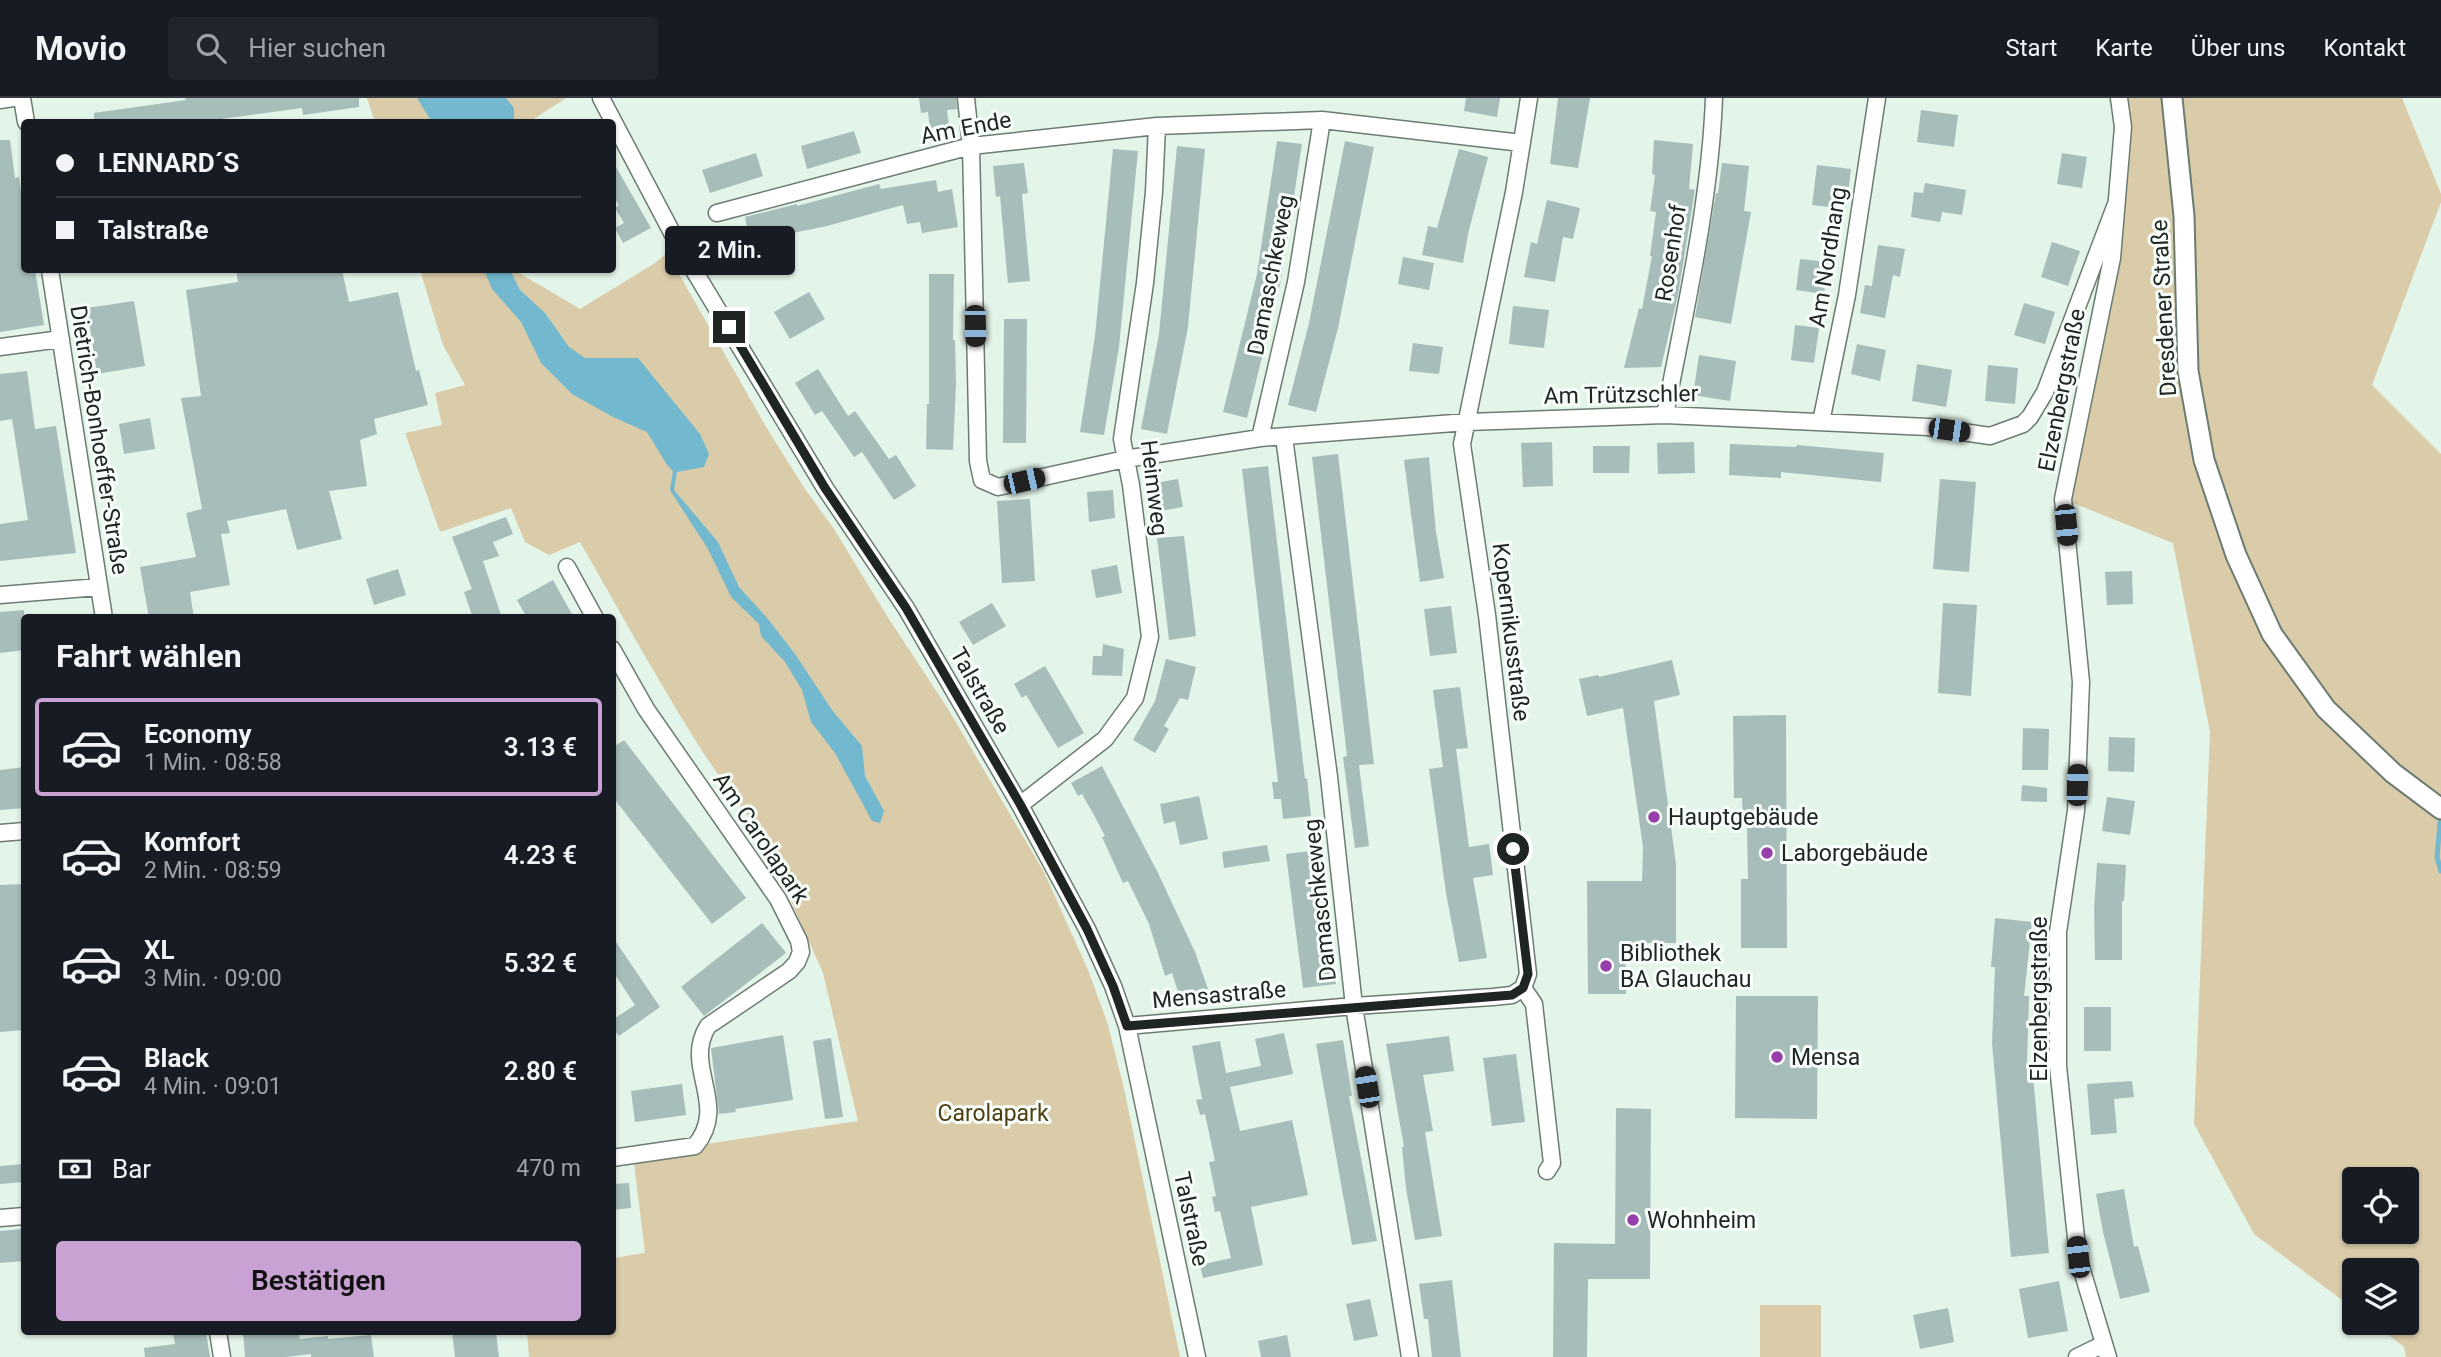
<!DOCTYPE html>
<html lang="de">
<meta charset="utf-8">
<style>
:root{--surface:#171b24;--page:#20242c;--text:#f1f3f6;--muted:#9ea1a6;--line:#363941;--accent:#c9a2d4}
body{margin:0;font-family:Roboto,sans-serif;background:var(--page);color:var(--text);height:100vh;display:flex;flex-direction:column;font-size:26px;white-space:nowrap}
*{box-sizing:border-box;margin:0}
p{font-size:23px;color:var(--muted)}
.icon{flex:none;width:38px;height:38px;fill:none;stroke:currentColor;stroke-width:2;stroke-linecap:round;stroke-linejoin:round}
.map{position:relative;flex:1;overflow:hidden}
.drawer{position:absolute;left:21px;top:516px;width:595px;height:721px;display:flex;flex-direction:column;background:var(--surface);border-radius:7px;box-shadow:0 2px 5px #0004}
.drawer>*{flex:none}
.top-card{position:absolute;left:21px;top:21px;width:595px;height:154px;border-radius:7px;box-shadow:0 2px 5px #0004;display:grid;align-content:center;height:154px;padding:0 35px;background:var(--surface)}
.buttons{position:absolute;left:2342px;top:1069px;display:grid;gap:14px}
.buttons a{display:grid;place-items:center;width:77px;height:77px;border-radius:7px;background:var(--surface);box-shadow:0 2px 5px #0004;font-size:35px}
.end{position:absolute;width:32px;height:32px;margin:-16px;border:9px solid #1f2521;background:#fff;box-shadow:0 0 0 4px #fff}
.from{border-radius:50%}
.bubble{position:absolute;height:49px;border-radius:7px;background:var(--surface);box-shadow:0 2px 5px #0004;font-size:23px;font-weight:600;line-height:49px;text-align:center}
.car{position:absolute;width:21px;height:42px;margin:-21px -10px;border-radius:9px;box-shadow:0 0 5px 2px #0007;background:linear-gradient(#222 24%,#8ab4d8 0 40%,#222 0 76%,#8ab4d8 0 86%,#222 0)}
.top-card b{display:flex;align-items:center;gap:24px;height:66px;font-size:26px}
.top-card b+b{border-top:2px solid var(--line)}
.top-card i{width:18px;height:18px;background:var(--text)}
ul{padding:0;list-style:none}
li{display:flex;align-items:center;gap:21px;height:98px;margin:0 14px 10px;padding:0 21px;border:4px solid transparent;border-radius:7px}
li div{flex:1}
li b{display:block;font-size:26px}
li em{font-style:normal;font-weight:600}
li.active{border-color:var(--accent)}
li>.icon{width:63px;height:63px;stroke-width:1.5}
h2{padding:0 35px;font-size:32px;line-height:84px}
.pay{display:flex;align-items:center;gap:18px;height:77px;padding:0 35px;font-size:26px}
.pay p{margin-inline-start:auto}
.button{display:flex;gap:14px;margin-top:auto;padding:14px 35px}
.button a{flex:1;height:80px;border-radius:7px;background:var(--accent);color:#111;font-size:28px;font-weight:600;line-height:80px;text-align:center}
header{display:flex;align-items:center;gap:42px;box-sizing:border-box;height:98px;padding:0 35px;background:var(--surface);border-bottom:2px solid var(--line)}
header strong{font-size:33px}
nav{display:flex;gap:38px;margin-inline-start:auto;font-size:24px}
.search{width:490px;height:63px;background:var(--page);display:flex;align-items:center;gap:18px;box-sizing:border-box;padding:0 24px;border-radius:7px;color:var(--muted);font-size:26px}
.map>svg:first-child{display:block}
.green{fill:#dacba9;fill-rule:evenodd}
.water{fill:#72b9d0}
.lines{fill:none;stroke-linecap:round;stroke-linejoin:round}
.stream{stroke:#72b9d0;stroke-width:5}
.building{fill:#a7bdba}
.minor-casing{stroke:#6d7c71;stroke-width:19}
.tertiary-casing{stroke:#6d7c71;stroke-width:23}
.minor{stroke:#fff;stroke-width:16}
.tertiary{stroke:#fff;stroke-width:19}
.route{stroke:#1f2521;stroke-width:9}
.poi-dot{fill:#983eaa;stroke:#f8fef9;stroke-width:2.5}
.labels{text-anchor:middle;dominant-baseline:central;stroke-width:6;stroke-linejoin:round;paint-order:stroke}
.street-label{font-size:23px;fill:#1f2521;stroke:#f8fef9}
.poi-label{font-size:23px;fill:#1f2521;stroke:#f8fef9;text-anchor:start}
.park-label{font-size:23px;fill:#503e12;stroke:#f8fef9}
</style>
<header>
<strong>Movio</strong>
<div class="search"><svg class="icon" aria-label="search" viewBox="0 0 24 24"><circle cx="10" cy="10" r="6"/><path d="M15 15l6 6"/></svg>Hier suchen</div>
<nav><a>Start</a><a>Karte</a><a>Über uns</a><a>Kontakt</a></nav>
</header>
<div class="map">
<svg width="2441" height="1259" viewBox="0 0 2441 1259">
<rect width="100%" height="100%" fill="#e3f4e8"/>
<path class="green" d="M367 0H566L529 24H375Z
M2119 0H2402L2441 96V104L2372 287 2441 356V1259H2406L2404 1249 2373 1225H2406V1172H2354V1211L2254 1136 2194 1026 2210 634 2173 445 2063 401 2112 160ZM2354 1082H2406V1134H2354Z
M667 155 769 334 805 391 834 431 887 518 948 611 1044 774 1088 872 1107 924 1123 986 1180 1259H529L527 1234H612L613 1160 645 1155 633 1057 858 1023 823 875 782 783 787 769C756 729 726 690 699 648 657 581 619 512 580 444L549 457 525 444 511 410 440 434 405 335 442 327 435 295 465 287 443 247 420 172H514L580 211 655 165Z
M1760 1207H1821V1259H1760Z"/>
<path class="water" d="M417 0H506L514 10V24H432Z
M484 172H510L520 192 545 215 569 249 585 260H638L700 336 709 356 704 369 677 374 674 392 718 444 739 489 768 521 795 556 832 612 862 648 865 678 884 713 880 725 872 723 835 655 811 624 802 592 785 564 761 538 759 526 731 499 708 451 670 392 673 373 667 367 647 334 613 319 572 296 541 265 521 224 492 191Z"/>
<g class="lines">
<path class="stream" d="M2441 714 2437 759 2441 773"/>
</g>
<path class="building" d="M185 0H359V9L303 17 302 10 199 24H94V15L186 2Z
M919 0H956L957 11 947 12 949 29 930 31 928 14 921 15Z
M1466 0H1500L1497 19 1464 13Z
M1558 0H1590L1578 70 1550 66Z
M1921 12 1958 17 1954 49 1917 44Z
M854 33 861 55 807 71 801 48Z
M0 42H10L15 80 19 79 24 115V174L35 172 44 227 0 234Z
M1654 42 1693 46 1689 91 1695 92 1678 197 1661 269 1624 270 1639 210 1642 211 1652 158H1650L1656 114 1650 113 1655 77 1652 76Z
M1277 43 1302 46 1281 182 1247 320 1223 314 1257 176Z
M1345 43 1374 49 1338 230 1316 314 1288 307 1309 225Z
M1177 48 1205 51 1188 229 1167 336 1141 331 1159 236Z
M1113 51 1138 53 1119 249 1104 337 1080 334 1095 238Z
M1459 51 1488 59 1468 136 1463 165 1422 157 1428 128 1437 130Z
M756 55 763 78 710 95 702 72Z
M2062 55 2087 59 2082 90 2057 86Z
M612 62 651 130 623 145 615 130 624 125 615 110 619 107 612 96Z
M1024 65 1028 95 1022 96 1030 183 1008 185 1000 98 996 99 993 68Z
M1722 65 1749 68 1744 113 1751 114 1731 226 1695 219 1716 95H1718Z
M1817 67 1851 71 1846 111 1812 107Z
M936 82 938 94 952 91 958 129 922 135 920 124 907 126 903 107 827 128 750 144 745 119 797 106V108L879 86 881 91Z
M1925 85 1966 92 1962 117 1942 114 1940 124 1911 119 1914 94 1923 95Z
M1547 102 1580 110 1573 141 1563 139 1555 184 1524 179 1531 144 1537 146Z
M2052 144 2080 153 2068 188 2041 179Z
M1878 147 1905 151 1900 179 1893 177 1885 220 1860 215 1865 187 1872 188Z
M1403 159 1434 165 1429 192 1398 186Z
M1800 161 1828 164 1824 196 1796 192Z
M236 172H342L349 204 398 194 416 273 419 272 428 307 374 321 377 336 360 342 367 388 329 393 342 441 297 452 286 411 227 423 230 435 221 436 230 487 190 494 194 520H149L140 469 196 459 186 415 202 411 181 300 201 298 186 192 238 184Z
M929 176H954L953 242H955L956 286 953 352 926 351 927 306H929Z
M809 194 825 221 790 241 774 214Z
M134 203 145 268 97 276 87 210Z
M2024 205 2055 214 2045 246 2014 237Z
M1513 208 1549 212 1544 250 1509 246Z
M1004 221H1027L1026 345H1003Z
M1795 227 1819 230 1814 265 1791 262Z
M1413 245 1443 249 1439 276 1409 273Z
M1857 246 1886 252 1880 283 1851 276Z
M1699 257 1736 263 1730 303 1693 297Z
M1917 266 1952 272 1946 309 1912 303Z
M1988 267 2018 270 2015 306 1985 303Z
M818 271 848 318 855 313 889 361 896 357 916 388 894 402 862 354 854 359 822 313 815 317 795 285Z
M27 273 35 331 56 328 76 455 0 463V426L28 422 12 321 0 323V276Z
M150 320 155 351 124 356 119 326Z
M1552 344 1553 388 1523 389 1521 345Z
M1694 344 1695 375 1658 376 1657 345Z
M1730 346 1796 349 1797 347 1884 355 1881 384 1781 374V380L1729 377Z
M1593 348H1630L1629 375H1593Z
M1338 356 1374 666 1359 667 1369 748 1355 750 1343 659 1347 658 1312 359Z
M1429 359 1436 434 1444 480 1420 484 1404 362Z
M1268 368 1305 681 1307 680 1311 718 1283 721 1281 701H1274L1272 684H1278L1242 371Z
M1178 381 1183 409 1154 414 1149 386Z
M1940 381 1976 384 1969 474 1933 471Z
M1113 392 1115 420 1089 424 1087 394Z
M1030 401 1035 483 1002 485 997 403Z
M506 419 513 436 493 444 499 458 483 463 502 520H473L464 494 472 491 452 439Z
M1184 438 1196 538 1169 542 1157 440Z
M1117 467 1122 495 1096 500 1091 472Z
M398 471 406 497 374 507 366 481Z
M2132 473 2133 506 2107 507 2105 474Z
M553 482 574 520H527L517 502Z
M992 505 1006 528 973 547 959 524Z
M1943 505 1977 507 1971 598 1938 595Z
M1451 508 1457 555 1430 558 1424 511Z
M24 512V552L0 555V514Z
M1103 546 1124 551 1122 578 1092 577 1093 558H1102Z
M1166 561 1196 569 1188 602 1180 600 1164 628 1169 631 1155 655 1133 642 1155 603Z
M1672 562 1680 597 1654 603 1676 766V845H1625L1626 896H1588L1587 783H1642L1643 749 1623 610 1587 618 1579 581 1598 577 1599 579Z
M1045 568 1084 635 1058 650 1026 597 1022 600 1014 586Z
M1460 589 1468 650 1456 651 1469 749 1489 746 1493 777 1473 780 1487 860 1459 864 1446 795 1429 671 1443 669 1433 592Z
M1786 617 1787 850H1741V781H1748L1747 729H1743L1742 700H1734L1733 618Z
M2023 630 2049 631 2048 672H2022Z
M2109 639 2135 640 2134 674 2108 673Z
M624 642 746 800 712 826 612 698V650Z
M1102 668 1158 775 1195 854 1208 891 1180 900 1172 875 1165 878 1149 826 1128 783 1123 785 1102 739 1105 738 1094 717 1082 696 1078 698 1071 685Z
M24 669V710L0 712V672Z
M2022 687 2047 690V704L2021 703Z
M1199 698 1208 741 1180 747 1175 723 1164 726 1160 706Z
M2107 699 2135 703 2130 737 2102 733Z
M1267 747 1270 763 1224 770 1222 754Z
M1319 752 1336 886 1303 890 1286 756Z
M2097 765 2126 767 2124 803H2122V862H2095L2094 812Z
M24 786V932L0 934V787Z
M1995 820 2032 824 2024 898H2029L2027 966H2032L2049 1155 2011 1159 1992 945 1995 869H1991Z
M762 825 786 855 704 918 681 889Z
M612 838 660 909 619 938 612 929V922L635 907 612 872Z
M1736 898H1818L1817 1021 1735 1020Z
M2084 909H2111V953H2084Z
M1284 935 1293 976 1230 989 1240 1033 1292 1022 1308 1097 1251 1109 1263 1167 1203 1180 1200 1167 1231 1160 1220 1113 1215 1114 1212 1099 1216 1098 1209 1064 1215 1063 1205 1016 1200 1017 1196 1002 1202 1001 1192 948 1220 943 1226 975 1261 968 1255 941Z
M783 937 793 1002 735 1011 736 1014 719 1016 711 950Z
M1449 938 1454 973 1423 977 1433 1033 1425 1034 1442 1138 1415 1142 1406 1090 1402 1049H1404L1386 946Z
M831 940 843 1019 825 1021 813 943Z
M1343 942 1352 998H1349L1377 1143 1352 1147 1316 946Z
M1516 956 1525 1024 1492 1028 1483 960Z
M2132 983 2134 999 2114 1001 2117 1035 2091 1037 2087 986Z
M682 986 686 1017 635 1024 631 993Z
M1616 1010 1651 1011 1650 1181H1588L1587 1259H1553L1554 1145 1615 1146Z
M24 1066V1084L0 1086V1068Z
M629 1085 631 1110 612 1112V1086Z
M2124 1091 2134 1149 2138 1148 2150 1194 2120 1201 2103 1134 2096 1096Z
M24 1131V1163L0 1165V1133Z
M1452 1182 1461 1259H1432L1428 1221H1424L1419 1186Z
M2059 1183 2068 1233 2028 1240 2019 1191Z
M1370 1201 1378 1238 1354 1243 1346 1206Z
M1948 1210 1954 1244 1920 1251 1913 1217Z
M173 1234H206L210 1259H145L144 1250 175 1246Z
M243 1234H299L300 1241 328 1238V1241L371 1237 374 1259H311V1256L286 1259H245Z
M452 1234H496L499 1259H455Z
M1287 1237 1291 1259H1261L1258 1243Z"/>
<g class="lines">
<defs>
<path id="minor" d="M22 0 26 24
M601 0 678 146 825 390 906 510 1020 707 1087 831 1113 888 1127 928 1197 1259
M966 0 971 48 978 363 982 382 998 389 1125 361 1260 340 1467 324 1665 317 1928 329 1990 338 2023 326 2030 319 2045 294 2116 106
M0 2 13 0
M717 115 971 48 1157 28 1322 22 1522 45
M50 172 104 520
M0 249 61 241
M1665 317C1685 212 1710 106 1714 0
M1821 324 1847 197 1877 0
M1284 339 1329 679 1354 908 1410 1259
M1260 340 1296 184 1322 22
M567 469 595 520
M0 497 99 489
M612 551 646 611 778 801 799 843 801 854 797 864 789 873 708 928C682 969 730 1006 695 1048L612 1060
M1020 707 1105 641 1135 600 1150 539 1131 387 1122 341 1145 185 1154 94 1157 28
M0 735 24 733
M1523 890 1528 876 1487 517 1462 346 1514 94 1529 0
M1523 890 1534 906 1552 1065 1547 1073
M1127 928 1354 908 1493 899 1512 897 1523 890
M0 1120 24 1118
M218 1234 222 1259
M2077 1259 2104 1246
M2108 1259 2078 1159 2058 968V834L2076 713 2081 584 2063 401 2112 160 2123 29 2119 0"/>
<path id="tertiary" d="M2172 0 2184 118 2188 273 2204 362 2236 457 2272 536 2326 611 2393 675 2441 711"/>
</defs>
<use href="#minor" class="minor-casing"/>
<use href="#tertiary" class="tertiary-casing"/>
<use href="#minor" class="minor"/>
<use href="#tertiary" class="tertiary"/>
</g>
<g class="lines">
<path class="route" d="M729 229 825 390 906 510 1020 706 1087 831 1113 888 1127 928 1512 897 1523 890 1528 876 1513 751"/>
</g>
<g class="poi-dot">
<circle cx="1654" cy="719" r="7"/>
<circle cx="1767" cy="755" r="7"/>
<circle cx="1606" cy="868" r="7"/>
<circle cx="1777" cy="959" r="7"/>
<circle cx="1633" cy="1122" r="7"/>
</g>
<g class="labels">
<g class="street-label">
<text transform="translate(966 30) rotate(-11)">Am Ende</text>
<text transform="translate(1671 155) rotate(-81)">Rosenhof</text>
<text transform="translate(1828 159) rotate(-81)">Am Nordhang</text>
<text transform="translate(1271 177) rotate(-79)">Damaschkeweg</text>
<text transform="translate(2164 210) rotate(-93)">Dresdener Straße</text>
<text transform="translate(2062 292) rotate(-79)">Elzenbergstraße</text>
<text transform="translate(1621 297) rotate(-1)">Am Trützschler</text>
<text transform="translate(99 342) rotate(81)">Dietrich-Bonhoeffer-Straße</text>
<text transform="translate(1154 390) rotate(83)">Heimweg</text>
<text transform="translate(1511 534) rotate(83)">Kopernikusstraße</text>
<text transform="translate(980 593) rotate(60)">Talstraße</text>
<text transform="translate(761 740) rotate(56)">Am Carolapark</text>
<text transform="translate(1320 802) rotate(-96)">Damaschkeweg</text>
<text transform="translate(1219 897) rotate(-5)">Mensastraße</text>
<text transform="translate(2039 901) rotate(-90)">Elzenbergstraße</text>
<text transform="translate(1191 1121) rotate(78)">Talstraße</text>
</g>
<g class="poi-label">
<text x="1668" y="719">Hauptgebäude</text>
<text x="1781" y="755">Laborgebäude</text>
<text x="1620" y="855">Bibliothek<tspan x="1620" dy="26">BA Glauchau</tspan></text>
<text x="1791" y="959">Mensa</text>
<text x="1647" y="1122">Wohnheim</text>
</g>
<g class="park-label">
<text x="993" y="1015">Carolapark</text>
</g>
</g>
</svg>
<div class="buttons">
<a><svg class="icon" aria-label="locate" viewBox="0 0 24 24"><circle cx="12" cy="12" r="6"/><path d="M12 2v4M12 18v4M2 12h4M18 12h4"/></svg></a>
<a><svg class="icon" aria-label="layers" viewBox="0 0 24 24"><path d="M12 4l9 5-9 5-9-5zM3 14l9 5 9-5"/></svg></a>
</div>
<i class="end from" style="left:1513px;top:751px"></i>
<i class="end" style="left:729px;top:229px"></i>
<div class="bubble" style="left:665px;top:128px;width:130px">2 Min.</div>
<i class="car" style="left:975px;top:228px;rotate:179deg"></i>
<i class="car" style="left:1949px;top:332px;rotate:98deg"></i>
<i class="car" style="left:1024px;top:383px;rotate:77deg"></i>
<i class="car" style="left:2066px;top:427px;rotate:175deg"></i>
<i class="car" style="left:2077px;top:687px;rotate:2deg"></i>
<i class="car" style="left:1367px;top:989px;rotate:351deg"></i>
<i class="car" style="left:2078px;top:1159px;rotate:354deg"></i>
<div class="top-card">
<b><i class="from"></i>LENNARD´S</b>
<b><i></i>Talstraße</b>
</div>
<section class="drawer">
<h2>Fahrt wählen</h2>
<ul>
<li class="active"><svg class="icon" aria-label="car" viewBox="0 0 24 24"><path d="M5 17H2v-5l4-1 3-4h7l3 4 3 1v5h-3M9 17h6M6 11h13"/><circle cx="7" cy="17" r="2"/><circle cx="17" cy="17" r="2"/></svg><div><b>Economy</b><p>1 Min. · 08:58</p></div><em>3.13 €</em></li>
<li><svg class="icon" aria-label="car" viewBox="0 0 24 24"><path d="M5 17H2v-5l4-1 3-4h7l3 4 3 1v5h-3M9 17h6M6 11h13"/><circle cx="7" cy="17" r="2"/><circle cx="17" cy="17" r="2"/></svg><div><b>Komfort</b><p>2 Min. · 08:59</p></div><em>4.23 €</em></li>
<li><svg class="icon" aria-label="car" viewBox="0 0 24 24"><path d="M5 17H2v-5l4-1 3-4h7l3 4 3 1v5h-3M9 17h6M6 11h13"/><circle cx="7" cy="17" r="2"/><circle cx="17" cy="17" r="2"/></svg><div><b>XL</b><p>3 Min. · 09:00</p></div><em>5.32 €</em></li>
<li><svg class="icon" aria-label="car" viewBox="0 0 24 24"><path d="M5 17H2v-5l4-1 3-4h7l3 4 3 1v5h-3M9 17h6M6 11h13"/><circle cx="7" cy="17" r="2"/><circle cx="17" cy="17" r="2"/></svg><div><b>Black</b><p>4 Min. · 09:01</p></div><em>2.80 €</em></li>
</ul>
<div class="pay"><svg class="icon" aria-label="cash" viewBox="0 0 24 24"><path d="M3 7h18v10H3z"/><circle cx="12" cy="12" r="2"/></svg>Bar<p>470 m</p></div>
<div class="button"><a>Bestätigen</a></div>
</section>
</div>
